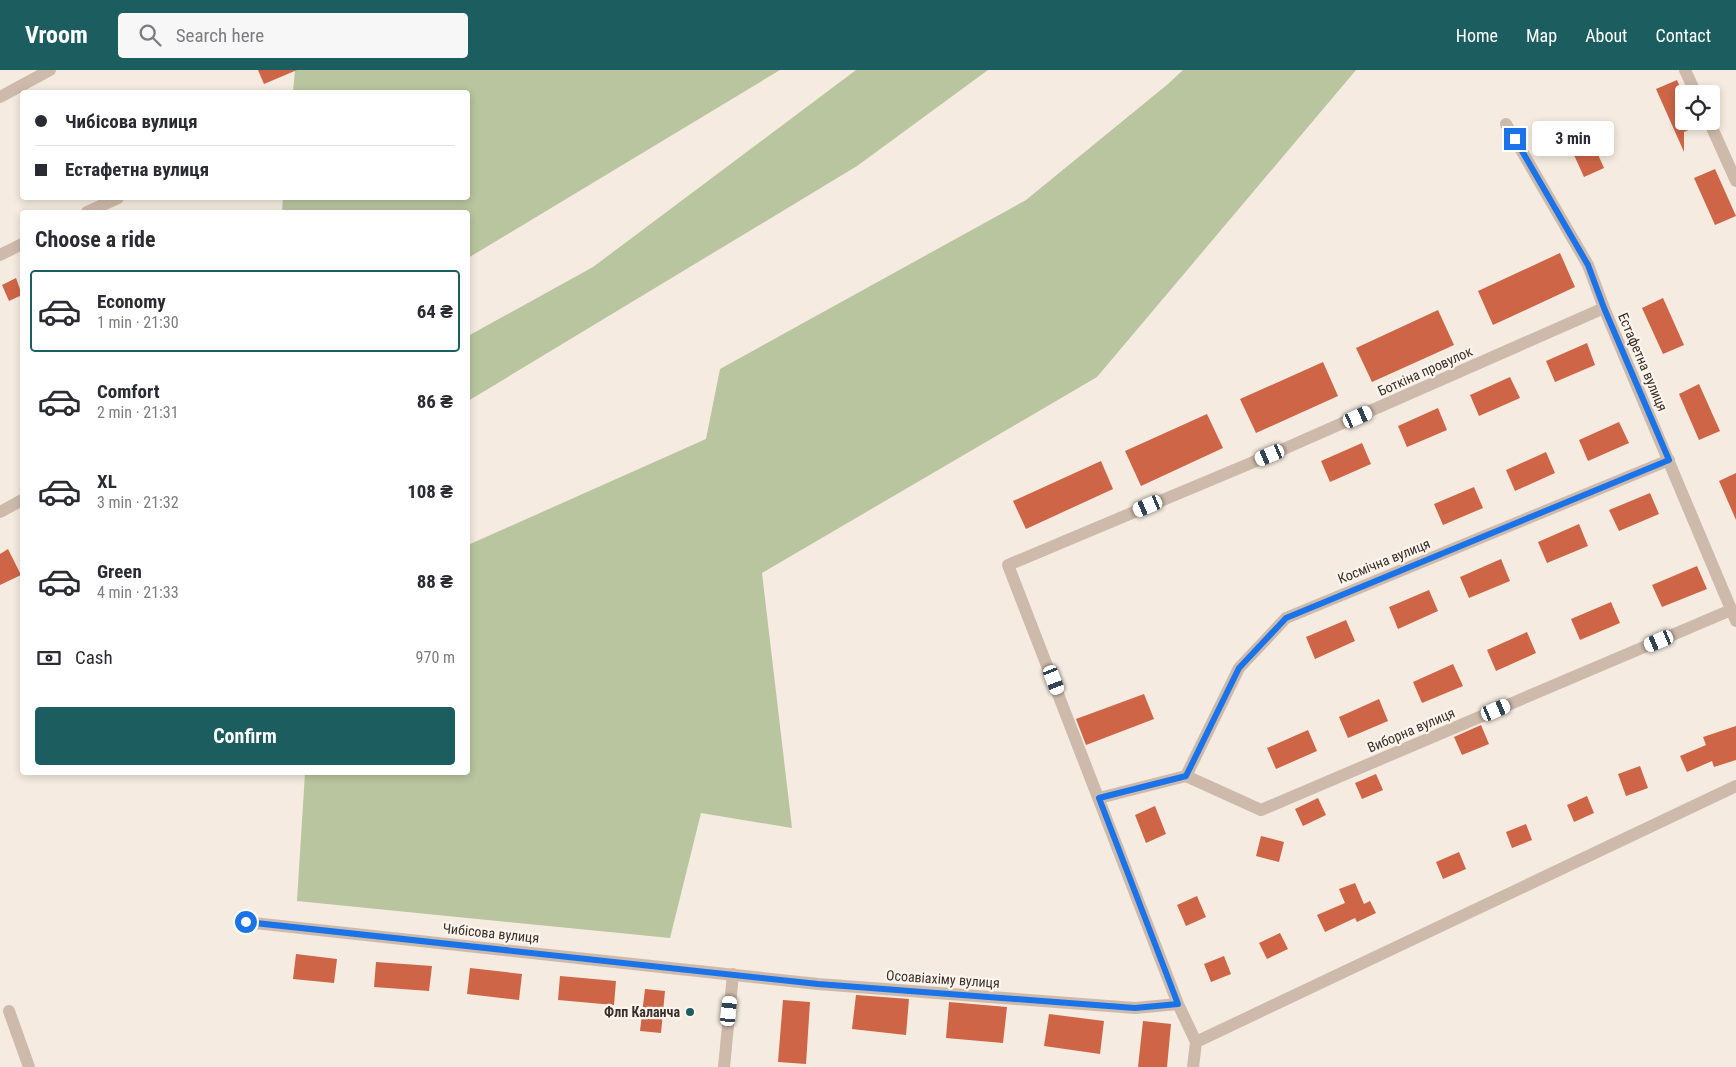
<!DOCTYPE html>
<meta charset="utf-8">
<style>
:root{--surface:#fff;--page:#f7f7f7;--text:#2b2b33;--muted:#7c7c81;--line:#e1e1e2;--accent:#1c5d60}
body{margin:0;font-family:"Roboto Condensed",sans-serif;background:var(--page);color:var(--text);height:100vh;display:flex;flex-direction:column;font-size:19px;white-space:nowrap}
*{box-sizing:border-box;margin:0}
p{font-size:16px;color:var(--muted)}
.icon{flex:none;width:28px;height:28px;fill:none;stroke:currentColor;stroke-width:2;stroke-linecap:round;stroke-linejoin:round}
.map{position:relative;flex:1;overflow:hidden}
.sheet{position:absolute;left:20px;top:140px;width:450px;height:565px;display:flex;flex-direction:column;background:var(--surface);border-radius:5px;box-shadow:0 2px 8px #0003}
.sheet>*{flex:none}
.top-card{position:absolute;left:20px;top:20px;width:450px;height:110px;border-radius:5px;box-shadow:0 2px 8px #0003;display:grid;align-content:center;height:110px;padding:0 15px;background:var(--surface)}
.tools{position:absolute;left:1675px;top:15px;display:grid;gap:10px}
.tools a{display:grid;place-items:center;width:45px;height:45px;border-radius:5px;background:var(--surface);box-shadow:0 2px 8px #0003;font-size:25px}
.end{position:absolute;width:22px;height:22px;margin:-11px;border:6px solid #1a73e8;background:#fff;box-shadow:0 0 0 2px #fff}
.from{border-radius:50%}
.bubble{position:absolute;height:35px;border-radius:5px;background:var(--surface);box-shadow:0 2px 8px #0003;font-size:16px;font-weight:700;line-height:35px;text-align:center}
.car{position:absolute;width:15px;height:30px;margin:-15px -8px;border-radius:6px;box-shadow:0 0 4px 1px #0007;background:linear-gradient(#fff 24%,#345 0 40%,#fff 0 76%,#345 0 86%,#fff 0)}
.top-card b{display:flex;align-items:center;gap:18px;height:48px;font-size:19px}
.top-card b+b{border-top:1px solid var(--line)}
.top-card i{width:12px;height:12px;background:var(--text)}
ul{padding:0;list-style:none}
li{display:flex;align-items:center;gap:15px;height:82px;margin:0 10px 8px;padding:0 5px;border:2px solid transparent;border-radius:5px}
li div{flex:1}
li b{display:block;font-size:19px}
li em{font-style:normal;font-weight:700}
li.on{border-color:var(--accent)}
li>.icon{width:45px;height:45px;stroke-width:1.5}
h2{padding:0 15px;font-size:22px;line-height:60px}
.pay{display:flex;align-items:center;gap:12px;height:55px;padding:0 15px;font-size:19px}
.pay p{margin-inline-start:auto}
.cta{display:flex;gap:10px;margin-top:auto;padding:10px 15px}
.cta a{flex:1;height:58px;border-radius:5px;background:var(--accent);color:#fff;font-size:20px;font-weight:700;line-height:58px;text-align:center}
header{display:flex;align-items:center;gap:30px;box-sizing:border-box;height:70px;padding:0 25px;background:var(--accent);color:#fff}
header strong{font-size:24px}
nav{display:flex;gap:28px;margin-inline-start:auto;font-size:18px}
.search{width:350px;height:45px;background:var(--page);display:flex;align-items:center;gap:12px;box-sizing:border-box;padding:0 18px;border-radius:5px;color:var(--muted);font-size:19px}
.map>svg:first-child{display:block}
.green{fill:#b9c59e}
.building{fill:#cd6546}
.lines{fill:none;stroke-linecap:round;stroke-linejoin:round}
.minor{stroke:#cebaaa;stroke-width:12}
.route{stroke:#1a73e8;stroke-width:6}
.poi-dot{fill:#1c5d60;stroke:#fbf5ed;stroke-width:2}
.labels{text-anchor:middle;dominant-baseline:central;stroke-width:4.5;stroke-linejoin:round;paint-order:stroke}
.street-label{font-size:14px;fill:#3b2f2a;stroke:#fbf5ed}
.poi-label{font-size:14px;font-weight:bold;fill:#3b2f2a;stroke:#fbf5ed;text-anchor:end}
</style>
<header>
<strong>Vroom</strong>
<div class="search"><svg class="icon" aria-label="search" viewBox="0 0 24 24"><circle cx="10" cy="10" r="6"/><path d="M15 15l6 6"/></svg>Search here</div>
<nav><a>Home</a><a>Map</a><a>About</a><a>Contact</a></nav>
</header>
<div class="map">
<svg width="1736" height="997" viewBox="0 0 1736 997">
<rect width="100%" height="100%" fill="#f5ebe0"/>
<path class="green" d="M295 0H780L468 188V142H282L283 128H468V22H293Z
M856 0H988L857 96 468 331V266L593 197Z
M1183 0H1356L1097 307 762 503 792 758 701 743 670 868 297 831 305 703 468 702V475L706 369 720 299 1026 130 1168 14Z"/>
<path class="building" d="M258 0H297L264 14Z
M1677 10 1684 26V51H1701L1702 54 1684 62V82L1656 19Z
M1583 51 1604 98 1584 107 1563 61Z
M1715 99 1736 146 1715 155 1694 108Z
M1560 183 1575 217 1493 255 1478 221Z
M16 208 22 225 9 231 2 215Z
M1663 228 1684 275 1663 284 1642 238Z
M1438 240 1454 275 1372 312 1356 278Z
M1587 273 1595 295 1555 312 1546 291Z
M1323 292 1338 326 1256 363 1240 329Z
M1510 307 1520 328 1479 346 1470 325Z
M1699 314 1720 361 1699 370 1679 324Z
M1438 338 1447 360 1407 377 1398 356Z
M1207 344 1223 378 1141 416 1125 381Z
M1619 352 1629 373 1588 391 1579 370Z
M1362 373 1371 394 1330 412 1321 391Z
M1546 382 1555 403 1515 421 1506 400Z
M1101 391 1113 419 1026 459 1013 431Z
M1736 403V450L1719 411Z
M1474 417 1483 438 1443 455 1434 434Z
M1650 423 1659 444 1619 461 1609 440Z
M1579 454 1588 476 1547 493 1538 472Z
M8 479 21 505 0 515V484Z
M1501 489 1510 511 1469 528 1460 507Z
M1697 496 1707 519 1662 537 1652 515Z
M1429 520 1438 541 1398 559 1389 537Z
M1611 532 1620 553 1580 570 1571 549Z
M1346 550 1355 571 1315 589 1306 567Z
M1527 562 1536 583 1496 601 1487 580Z
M1453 594 1463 616 1422 633 1413 612Z
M1144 624 1154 649 1086 675 1076 649Z
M1379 629 1388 651 1348 668 1339 647Z
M1481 655 1489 674 1462 685 1454 667Z
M1736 656V690L1714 697 1712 691 1687 702 1680 686 1706 675 1703 667Z
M1308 660 1317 681 1276 699 1267 678Z
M1640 696 1648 718 1626 726 1618 704Z
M1376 704 1383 720 1362 729 1355 713Z
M1587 726 1594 743 1574 752 1567 735Z
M1318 728 1326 745 1303 756 1295 739Z
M1155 736 1166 764 1146 773 1135 745Z
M1526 754 1532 770 1512 778 1506 762Z
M1261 766 1284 772 1279 792 1256 786Z
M1459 782 1466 799 1443 809 1436 792Z
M1355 813 1364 834 1370 831 1376 843 1357 852 1355 848 1325 862 1317 845 1345 833 1339 819Z
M1197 826 1206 847 1186 856 1177 835Z
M1280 863 1288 879 1267 889 1259 873Z
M296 884 337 889 334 913 293 909Z
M1224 886 1231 904 1211 912 1204 894Z
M376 892 432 896 429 921 374 917Z
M470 898 522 904 519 930 467 924Z
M560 906 616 911 614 935 558 930Z
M645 919 665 921 661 963 640 961Z
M856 925 909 929 906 965 852 959Z
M783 930 810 932 806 994 778 992Z
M949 932 1007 937 1003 973 946 968Z
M1049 944 1104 951 1100 984 1044 976Z
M1143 951 1171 954 1167 997H1138Z"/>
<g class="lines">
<path class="minor" d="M1685 0 1696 24
M0 27 50 0
M1709 51 1736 111
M1506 54 1588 195 1604 238 1736 551
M87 142 118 128
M0 185 22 174
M0 442 22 430
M1186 706 1239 598 1286 548 1669 390
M1099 728 1186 706 1261 740 1731 540
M245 852 818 914 1135 938 1178 934
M9 941 29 997
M1196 972 1736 716
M724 997 733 904
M1193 997 1196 972 1178 934 1008 495 1270 385 1604 238"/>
</g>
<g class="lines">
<path class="route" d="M246 852 818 914 1135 938 1178 934 1099 728 1186 706 1239 598 1286 548 1669 390 1604 238 1588 195 1515 69"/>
</g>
<circle class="poi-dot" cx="690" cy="942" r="5"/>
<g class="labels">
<g class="street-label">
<text transform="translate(1643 292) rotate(67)">Естафетна вулиця</text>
<text transform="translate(1425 301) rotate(-24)">Боткіна провулок</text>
<text transform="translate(1384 491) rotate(-22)">Космічна вулиця</text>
<text transform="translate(1411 660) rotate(-23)">Виборна вулиця</text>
<text transform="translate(491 863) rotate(6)">Чибісова вулиця</text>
<text transform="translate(943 909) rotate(4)">Осоавіахіму вулиця</text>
</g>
<g class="poi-label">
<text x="680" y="942">Флп Каланча</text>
</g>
</g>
</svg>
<div class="tools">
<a><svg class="icon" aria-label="locate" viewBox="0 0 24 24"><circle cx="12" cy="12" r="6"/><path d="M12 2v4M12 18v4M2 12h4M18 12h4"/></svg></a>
</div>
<i class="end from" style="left:246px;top:852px"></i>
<i class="end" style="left:1515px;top:69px"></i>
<div class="bubble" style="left:1532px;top:51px;width:82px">3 min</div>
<i class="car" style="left:1358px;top:347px;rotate:66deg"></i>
<i class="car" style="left:1270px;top:385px;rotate:247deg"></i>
<i class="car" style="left:1148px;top:436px;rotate:247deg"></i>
<i class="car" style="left:1659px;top:571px;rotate:247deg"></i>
<i class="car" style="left:1054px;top:610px;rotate:159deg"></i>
<i class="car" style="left:1496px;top:640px;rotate:67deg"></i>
<i class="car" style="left:729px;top:941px;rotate:6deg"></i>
<div class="top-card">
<b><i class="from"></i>Чибісова вулиця</b>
<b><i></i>Естафетна вулиця</b>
</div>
<section class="sheet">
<h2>Choose a ride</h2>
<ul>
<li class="on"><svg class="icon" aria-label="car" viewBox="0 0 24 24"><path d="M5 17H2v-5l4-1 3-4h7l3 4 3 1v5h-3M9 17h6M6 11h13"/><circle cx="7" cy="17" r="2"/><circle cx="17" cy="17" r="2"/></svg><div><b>Economy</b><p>1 min · 21:30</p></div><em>64 ₴</em></li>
<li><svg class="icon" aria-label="car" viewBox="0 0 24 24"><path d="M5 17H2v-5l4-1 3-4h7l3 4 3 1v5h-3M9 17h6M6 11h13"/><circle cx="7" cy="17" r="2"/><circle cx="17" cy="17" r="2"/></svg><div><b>Comfort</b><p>2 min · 21:31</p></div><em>86 ₴</em></li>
<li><svg class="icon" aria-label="car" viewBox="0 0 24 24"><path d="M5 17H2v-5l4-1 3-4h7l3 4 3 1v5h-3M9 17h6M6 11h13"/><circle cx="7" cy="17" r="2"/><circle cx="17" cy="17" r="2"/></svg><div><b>XL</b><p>3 min · 21:32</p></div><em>108 ₴</em></li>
<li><svg class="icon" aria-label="car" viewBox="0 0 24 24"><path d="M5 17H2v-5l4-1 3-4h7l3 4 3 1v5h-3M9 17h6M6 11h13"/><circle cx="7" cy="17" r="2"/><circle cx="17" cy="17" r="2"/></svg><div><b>Green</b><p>4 min · 21:33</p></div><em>88 ₴</em></li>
</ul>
<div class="pay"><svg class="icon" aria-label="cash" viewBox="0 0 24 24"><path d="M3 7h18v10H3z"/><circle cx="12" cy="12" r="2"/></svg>Cash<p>970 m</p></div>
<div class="cta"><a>Confirm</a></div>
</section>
</div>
